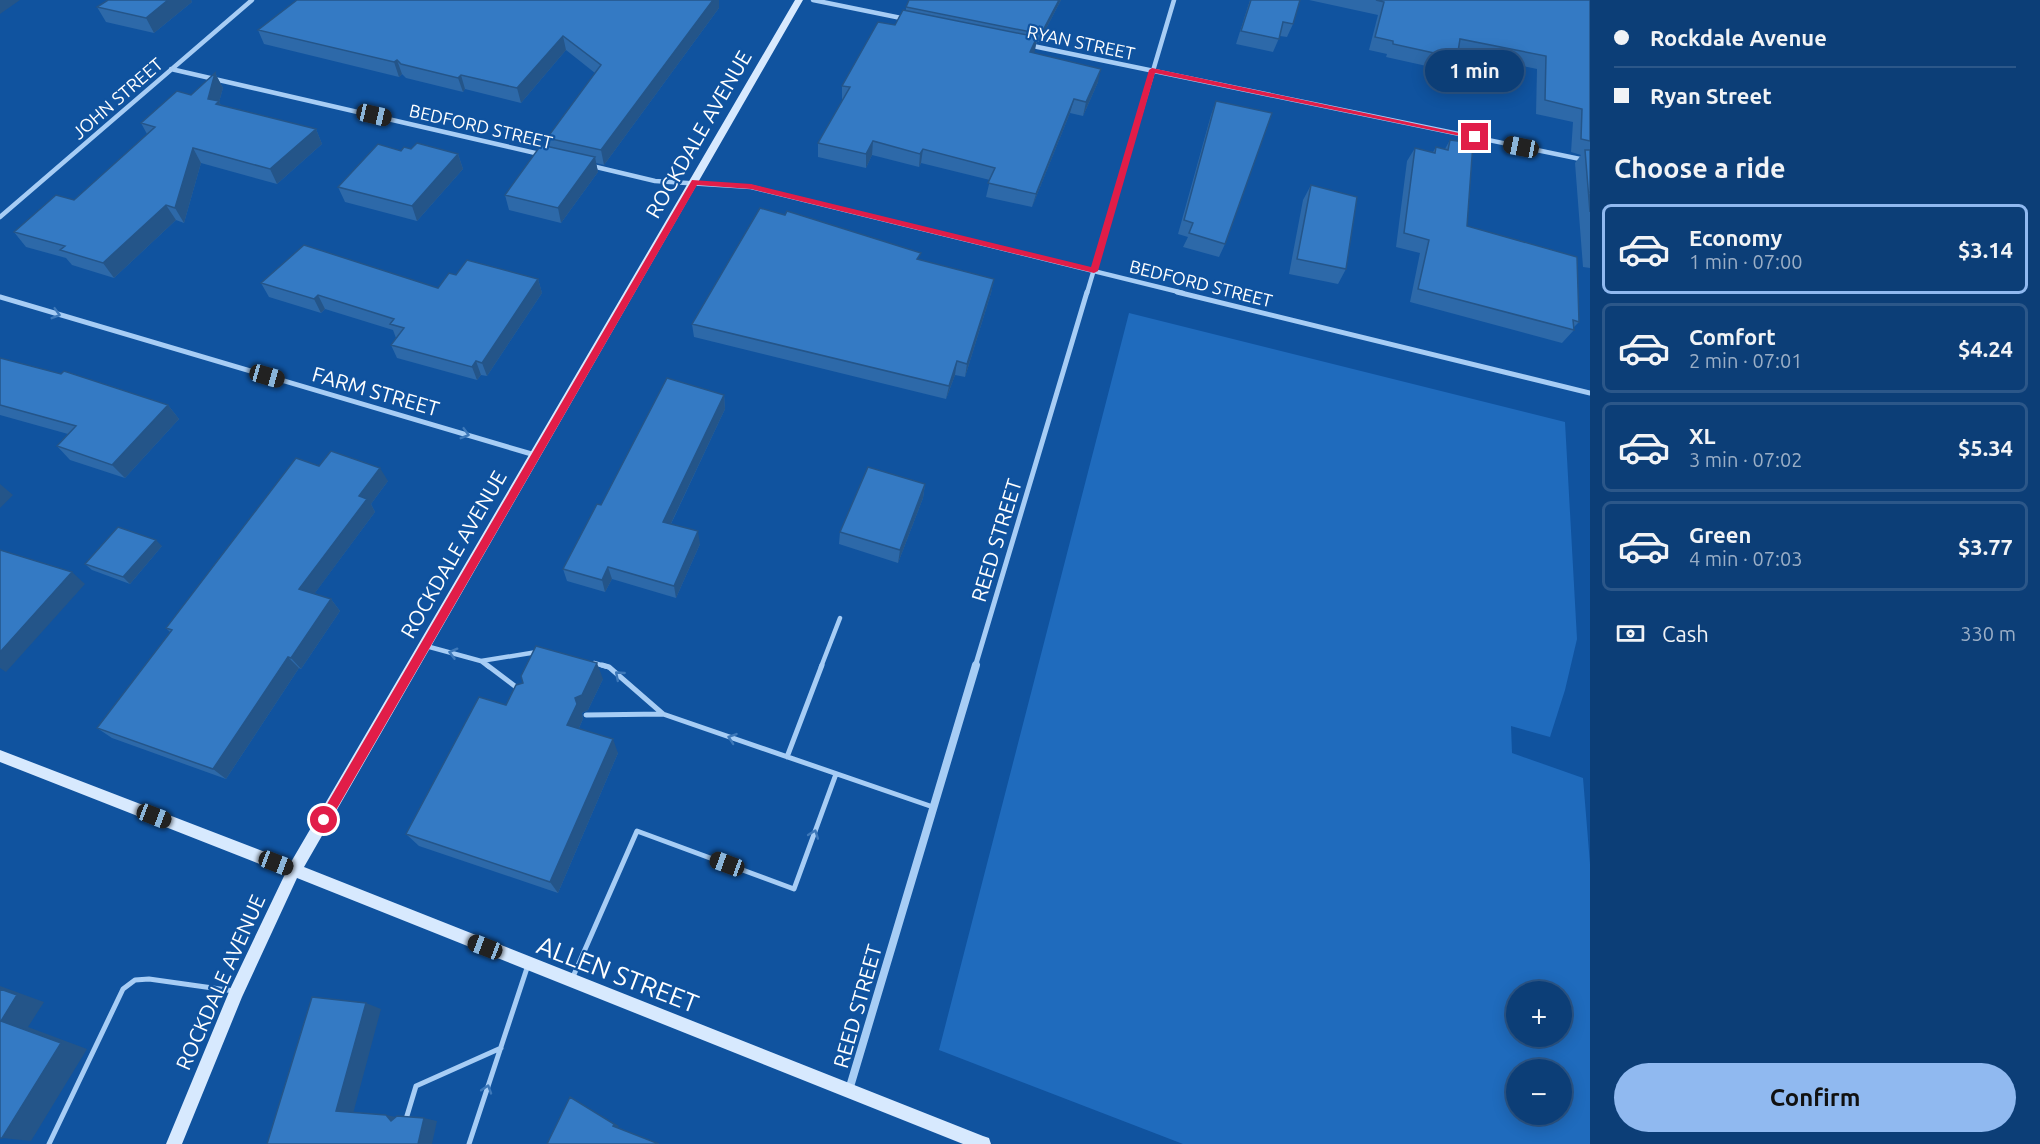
<!DOCTYPE html>
<meta charset="utf-8">
<style>
:root{--surface:#0c3e77;--page:#1a497f;--text:#f1f3f6;--muted:#9aaec6;--line:#2c5789;--accent:#90b9f0}
body{margin:0;font-family:Ubuntu,sans-serif;background:var(--page);color:var(--text);height:100vh;display:flex;flex-direction:column;font-size:22px;white-space:nowrap}
*{box-sizing:border-box;margin:0}
p{font-size:20px;color:var(--muted)}
.icon{flex:none;width:33px;height:33px;fill:none;stroke:currentColor;stroke-width:2;stroke-linecap:round;stroke-linejoin:round}
.map{position:relative;flex:1;overflow:hidden}
.details{display:flex;flex-direction:column;background:var(--surface);width:450px}
.details>*{flex:none}
.top-card{display:grid;align-content:center;height:132px;padding:0 24px;background:var(--surface)}
.controls{position:absolute;left:1506px;top:981px;display:grid;gap:12px}
.controls a{display:grid;place-items:center;width:66px;height:66px;border-radius:50%;background:var(--surface);box-shadow:0 3px 15px #0003,0 0 0 2px var(--line);font-size:30px}
.end{position:absolute;width:27px;height:27px;margin:-14px;border:8px solid #e11d48;background:#fff;box-shadow:0 0 0 3px #fff}
.from{border-radius:50%}
.bubble{position:absolute;height:42px;border-radius:21px;background:var(--surface);box-shadow:0 3px 15px #0003,0 0 0 2px var(--line);font-size:20px;font-weight:700;line-height:42px;text-align:center}
.car{position:absolute;width:18px;height:36px;margin:-18px -9px;border-radius:8px;box-shadow:0 0 4px 2px #0007;background:linear-gradient(#222 24%,#8ab4d8 0 40%,#222 0 76%,#8ab4d8 0 86%,#222 0)}
.top-card b{display:flex;align-items:center;gap:21px;height:57px;font-size:22px}
.top-card b+b{border-top:2px solid var(--line)}
.top-card i{width:15px;height:15px;background:var(--text)}
ul{padding:0;list-style:none}
li{display:flex;align-items:center;gap:18px;height:90px;margin:0 12px 9px;padding:0 12px;border:3px solid var(--line);border-radius:9px}
li div{flex:1}
li b{display:block;font-size:22px}
li em{font-style:normal;font-weight:700}
li.selected{border-color:var(--accent)}
li>.icon{width:54px;height:54px;stroke-width:1.5}
h2{padding:0 24px;font-size:27px;line-height:72px}
.pay{display:flex;align-items:center;gap:15px;height:66px;padding:0 24px;font-size:22px}
.pay p{margin-inline-start:auto}
.button{display:flex;gap:12px;margin-top:auto;padding:12px 24px}
.button a{flex:1;height:69px;border-radius:36px;background:var(--accent);color:#111;font-size:24px;font-weight:700;line-height:69px;text-align:center}
main{display:flex;flex:1;min-height:0}
.map>svg:first-child{display:block}
.green{fill:#1f6bbd;fill-rule:evenodd}
.lines{fill:none;stroke-linecap:round;stroke-linejoin:round}
.lane-far1{stroke:#a7cdf5;stroke-width:4.5}
.lane{stroke:#a7cdf5;stroke-width:5}
.street-far2{stroke:#a7cdf5;stroke-width:4.5}
.street-far1{stroke:#a7cdf5;stroke-width:5}
.street{stroke:#a7cdf5;stroke-width:8}
.secondary{fill:#d7e9fe;fill-rule:evenodd}
.wall{fill:#2d69a9}
.shaded-wall{fill:#245589}
.building{fill:#347ac4;stroke:#245589;stroke-width:1.5}
.oneway{stroke:#3d78b9}
.route{fill:#e11d48}
.labels{text-anchor:middle;dominant-baseline:central;stroke-width:4.5;stroke-linejoin:round;paint-order:stroke}
.far-street-label{font-size:18px;fill:#fff;stroke:#10539f}
.street-label{font-size:21px;fill:#fff;stroke:#10539f}
.near-street-label{font-size:26px;fill:#fff;stroke:#10539f}
</style>
<main>
<div class="map">
<svg width="1590" height="1144" viewBox="0 0 1590 1144">
<rect width="100%" height="100%" fill="#10539f"/>
<path class="green" d="M1129 313 1565 422 1577 639 1565 690 1550 737 1511 726 1512 753 1583 778 1590 864V1144H1183L939 1050ZM1516 992H1562V1036H1516ZM1516 1070H1562V1114H1516Z"/>
<g class="lines">
<path class="lane-far1" d="M426 646 481 661 489 667
M481 661 537 652
M594 663 608 667
M821 667 840 618"/>
<path class="lane" d="M487 665 520 690
M602 665 609 667 663 714
M586 715 663 714 933 807
M787 757 822 665
M572 979 637 831 794 889 836 774
M406 1119 416 1086 501 1048
M49 1144 123 989 135 980 149 979 234 991
M469 1144 528 965"/>
<path class="street-far2" d="M813 0 906 19
M1028 45 1590 161
M171 69 544 155
M592 166 655 181 751 187 1183 293
M0 217 252 0
M1087 293 1174 0"/>
<path class="street-far1" d="M1177 292 1590 393
M0 297 535 455
M975 667 1087 292"/>
<path class="street" d="M849 1090 976 665"/>
<path class="secondary" d="M795 0H803L304 867 983 1136 989 1138 991 1144H963L297 878 242 997 182 1144H166L231 987 285 874 0 762V750L291 862Z"/>
</g>
<path class="wall" d="M108 0H191L192 2 154 33 106 22 97 7Z
M297 0H719V8L604 165 596 163 598 172 561 223 509 210 505 195 549 147 547 138 595 73 566 50 521 103 465 89 463 92 406 78 402 74 399 77 264 44 258 30Z
M1061 0 1039 42H1037L1033 53 1098 82 1083 116 1070 113 1032 207 986 197 990 180 921 163 919 167 872 155 866 168 818 157V143L843 100 842 99V86L895 25 906 10V7Z
M1250 0H1300L1293 24 1287 37 1280 36 1273 52 1236 44Z
M1309 0H1590V268L1583 267 1575 163 1581 155 1571 152 1573 122 1536 114 1537 69 1458 53 1457 58 1449 71 1386 57 1387 54 1369 50 1378 15Z
M215 73 223 88 219 102 221 105 316 129 322 144 277 184 201 163 184 223 176 220 114 278 72 265 66 258 26 247 14 232 74 200 147 134 141 123 191 95Z
M1216 101 1225 244 1219 257 1183 247 1188 237 1178 234 1211 115Z
M1450 140 1467 226 1579 322 1573 328 1574 330 1562 343 1410 302 1420 253 1396 247 1407 161 1415 148 1433 152 1436 147 1445 149Z
M411 149 458 154 463 169 417 221 345 202 338 187 401 151Z
M1311 185 1346 269 1338 284 1289 274 1303 200Z
M920 260 994 279 991 293 965 377 955 375 946 399 694 337 692 324Z
M456 275 538 279 542 293 487 376 481 375 477 380 397 358 391 345 396 338 393 330 325 309 321 313 269 297 261 283 438 288Z
M0 358 168 405 179 419 125 478 70 460 57 446 68 434 0 415Z
M724 395 725 409 671 524 700 544 676 598 612 579 605 592 567 581 563 569 601 505Z
M319 466 388 481 371 504 375 512 314 594 331 599 340 611 301 669 299 668 226 779 112 738 97 728 170 632 166 628Z
M925 484 923 498 898 563 839 544 840 532Z
M162 546 130 584 92 570 85 564Z
M603 679 588 710 582 713 583 719 579 728 618 753 558 893 419 846 406 834 506 705Z"/>
<path class="shaded-wall" d="M0 0H20L0 14Z
M168 0H191L192 2 154 33 146 18Z
M713 0H719V8L604 165 601 150Z
M1059 0H1061L1039 42 1041 34Z
M563 36 566 50 521 103 517 88Z
M1037 37 1035 51 1027 66 1030 52Z
M397 60 402 74 399 77 394 62Z
M1101 69 1098 82 1083 116 1086 102Z
M215 73 223 88 219 102 227 116 208 99Z
M461 75 465 89 463 92 458 78Z
M1074 99 1070 113 1032 207 1036 194Z
M316 129 322 144 277 184 270 169Z
M873 141 872 155 866 168V154Z
M193 148 201 163 184 223 175 208Z
M923 149 921 163 919 167 920 154Z
M458 154 463 169 417 221 412 206Z
M595 157 598 172 561 223 558 208Z
M166 205 176 220 114 278 103 263Z
M538 279 542 293 487 376 482 363Z
M994 279 991 293 965 377 967 364Z
M318 295 325 309 321 313 314 299Z
M476 361 481 375 477 380 472 367Z
M957 361 955 375 946 399 949 386Z
M724 395 725 409 666 534 663 522Z
M168 405 179 419 125 478 112 465Z
M380 468 388 481 371 504 375 512 309 601 299 589 359 496Z
M0 484 13 495 0 508Z
M925 484 923 498 898 563 900 550Z
M698 531 700 544 676 598 674 586Z
M156 540 162 546 130 584 123 577Z
M608 567 612 579 605 592 602 580Z
M72 572 85 584 6 672 0 668V652Z
M331 599 340 611 301 669 291 658Z
M288 657 299 668 226 779 213 769Z
M597 663 603 679 588 710 582 713 583 719 574 739 567 725 575 698Z
M613 739 618 753 558 893 550 882Z
M0 986 44 1002 28 1027 87 1049 31 1141 2 1138Z
M366 1003 381 1009 353 1114 336 1111Z
M570 1097 619 1126 617 1128 613 1126Z
M386 1115 401 1118 391 1121Z
M424 1118 437 1121 432 1144H418Z"/>
<path class="building" d="M108 0H168L146 18 97 7Z
M297 0H713L601 150 547 138 601 65 563 36 517 88 461 75 458 78 401 64 397 60 394 62 258 30Z
M909 0H1059L1041 34 906 7Z
M1251 0H1300L1293 24 1283 22 1279 39 1241 31Z
M1376 0H1590V141L1581 139 1582 109 1545 100 1546 56 1460 39 1457 58 1393 44V41L1375 37 1384 2Z
M903 10 1037 37 1030 52 1101 69 1086 102 1074 99 1036 194 988 183 995 168 923 149 920 154 873 141 866 154 818 143 850 87 842 86 878 22 895 25Z
M215 73 208 99 219 101 216 104 316 129 270 169 193 148 175 208 166 205 103 263 60 250 65 246 14 232 56 195 74 200 155 127 141 123 177 91 191 95Z
M1216 101 1272 113 1225 244 1189 233 1193 223 1184 220Z
M1450 140 1473 143 1467 226 1577 257 1579 322 1573 320 1574 330 1418 289 1429 240 1404 233 1415 148 1435 153 1436 147 1448 150Z
M417 143 458 154 412 206 338 187 378 144 401 151 404 147 411 149Z
M541 145 595 157 558 208 505 195Z
M1585 150H1590V212Z
M1311 185 1357 197 1346 269 1297 259Z
M760 208 785 215 787 211 921 253 917 259 994 279 967 364 957 361 949 386 692 324Z
M304 245 438 288 449 273 456 275 467 260 538 279 482 363 476 361 472 367 391 345 404 328 390 324 394 319 318 295 314 299 261 283Z
M0 358 61 374 64 371 168 405 112 465 57 446 76 426 0 405Z
M667 378 724 395 663 522 698 531 674 586 608 567 602 580 563 569 597 504 601 505Z
M331 451 380 468 359 496 367 499 299 589 331 599 291 658 288 657 213 769 97 728 172 630 166 628 296 458 319 466Z
M868 467 925 484 900 550 840 532Z
M118 527 156 540 123 577 85 564Z
M0 550 72 572 0 652Z
M536 646 597 663 582 695 575 698 577 704 567 725 613 739 550 882 406 834 479 697 506 705 516 685 523 683 521 676Z
M0 989 17 995 1 1021 61 1043 2 1138H0Z
M312 997 366 1003 336 1111 386 1115 391 1121 397 1116 424 1118 418 1144H267Z
M570 1097 614 1124 613 1126 659 1144H547Z"/>
<defs><path id="oneway-chevron" d="M-2-3.5L2.5 0L-2 3.5" fill="none" stroke-width="1.6" stroke-linecap="round" stroke-linejoin="round" transform="scale(1.5)"/></defs>
<g class="oneway">
<use href="#oneway-chevron" transform="translate(56 314) rotate(16)"/>
<use href="#oneway-chevron" transform="translate(465 434) rotate(16)"/>
<use href="#oneway-chevron" transform="translate(453 653) rotate(-165)"/>
<use href="#oneway-chevron" transform="translate(619 675) rotate(-139)"/>
<use href="#oneway-chevron" transform="translate(732 738) rotate(-161)"/>
<use href="#oneway-chevron" transform="translate(814 834) rotate(-70)"/>
<use href="#oneway-chevron" transform="translate(487 1089) rotate(-72)"/>
</g>
<path class="route" d="M1152 68 1478 137 1475 139 1155 73 1098 271 1094 273 751 189 697 185 328 824H320V816L692 180 751 184 1091 267 1149 70Z"/>
<g class="labels">
<g class="far-street-label">
<text transform="translate(1081 42) rotate(12)">RYAN STREET</text>
<text transform="translate(117 98) rotate(-41)">JOHN STREET</text>
<text transform="translate(481 126) rotate(13)">BEDFORD STREET</text>
<text transform="translate(1201 283) rotate(14)">BEDFORD STREET</text>
</g>
<g class="street-label">
<text transform="translate(698 134) rotate(-60)">ROCKDALE AVENUE</text>
<text transform="translate(376 391) rotate(16)">FARM STREET</text>
<text transform="translate(996 540) rotate(-73)">REED STREET</text>
<text transform="translate(453 554) rotate(-60)">ROCKDALE AVENUE</text>
<text transform="translate(220 982) rotate(-66)">ROCKDALE AVENUE</text>
<text transform="translate(857 1006) rotate(-74)">REED STREET</text>
</g>
<g class="near-street-label">
<text transform="translate(618 974) rotate(21)">ALLEN STREET</text>
</g>
</g>
</svg>
<div class="controls">
<a>+</a>
<a>−</a>
</div>
<i class="end from" style="left:324px;top:820px"></i>
<i class="end" style="left:1475px;top:137px"></i>
<div class="bubble" style="left:1425px;top:50px;width:99px">1 min</div>
<i class="car" style="left:374px;top:115px;rotate:103deg"></i>
<i class="car" style="left:1521px;top:147px;rotate:281deg"></i>
<i class="car" style="left:267px;top:376px;rotate:106deg"></i>
<i class="car" style="left:154px;top:816px;rotate:111deg"></i>
<i class="car" style="left:276px;top:863px;rotate:111deg"></i>
<i class="car" style="left:727px;top:864px;rotate:290deg"></i>
<i class="car" style="left:485px;top:947px;rotate:291deg"></i>
</div>
<section class="details">
<div class="top-card">
<b><i class="from"></i>Rockdale Avenue</b>
<b><i></i>Ryan Street</b>
</div>
<h2>Choose a ride</h2>
<ul>
<li class="selected"><svg class="icon" aria-label="car" viewBox="0 0 24 24"><path d="M5 17H2v-5l4-1 3-4h7l3 4 3 1v5h-3M9 17h6M6 11h13"/><circle cx="7" cy="17" r="2"/><circle cx="17" cy="17" r="2"/></svg><div><b>Economy</b><p>1 min · 07:00</p></div><em>$3.14</em></li>
<li><svg class="icon" aria-label="car" viewBox="0 0 24 24"><path d="M5 17H2v-5l4-1 3-4h7l3 4 3 1v5h-3M9 17h6M6 11h13"/><circle cx="7" cy="17" r="2"/><circle cx="17" cy="17" r="2"/></svg><div><b>Comfort</b><p>2 min · 07:01</p></div><em>$4.24</em></li>
<li><svg class="icon" aria-label="car" viewBox="0 0 24 24"><path d="M5 17H2v-5l4-1 3-4h7l3 4 3 1v5h-3M9 17h6M6 11h13"/><circle cx="7" cy="17" r="2"/><circle cx="17" cy="17" r="2"/></svg><div><b>XL</b><p>3 min · 07:02</p></div><em>$5.34</em></li>
<li><svg class="icon" aria-label="car" viewBox="0 0 24 24"><path d="M5 17H2v-5l4-1 3-4h7l3 4 3 1v5h-3M9 17h6M6 11h13"/><circle cx="7" cy="17" r="2"/><circle cx="17" cy="17" r="2"/></svg><div><b>Green</b><p>4 min · 07:03</p></div><em>$3.77</em></li>
</ul>
<div class="pay"><svg class="icon" aria-label="cash" viewBox="0 0 24 24"><path d="M3 7h18v10H3z"/><circle cx="12" cy="12" r="2"/></svg>Cash<p>330 m</p></div>
<div class="button"><a>Confirm</a></div>
</section>
</main>
